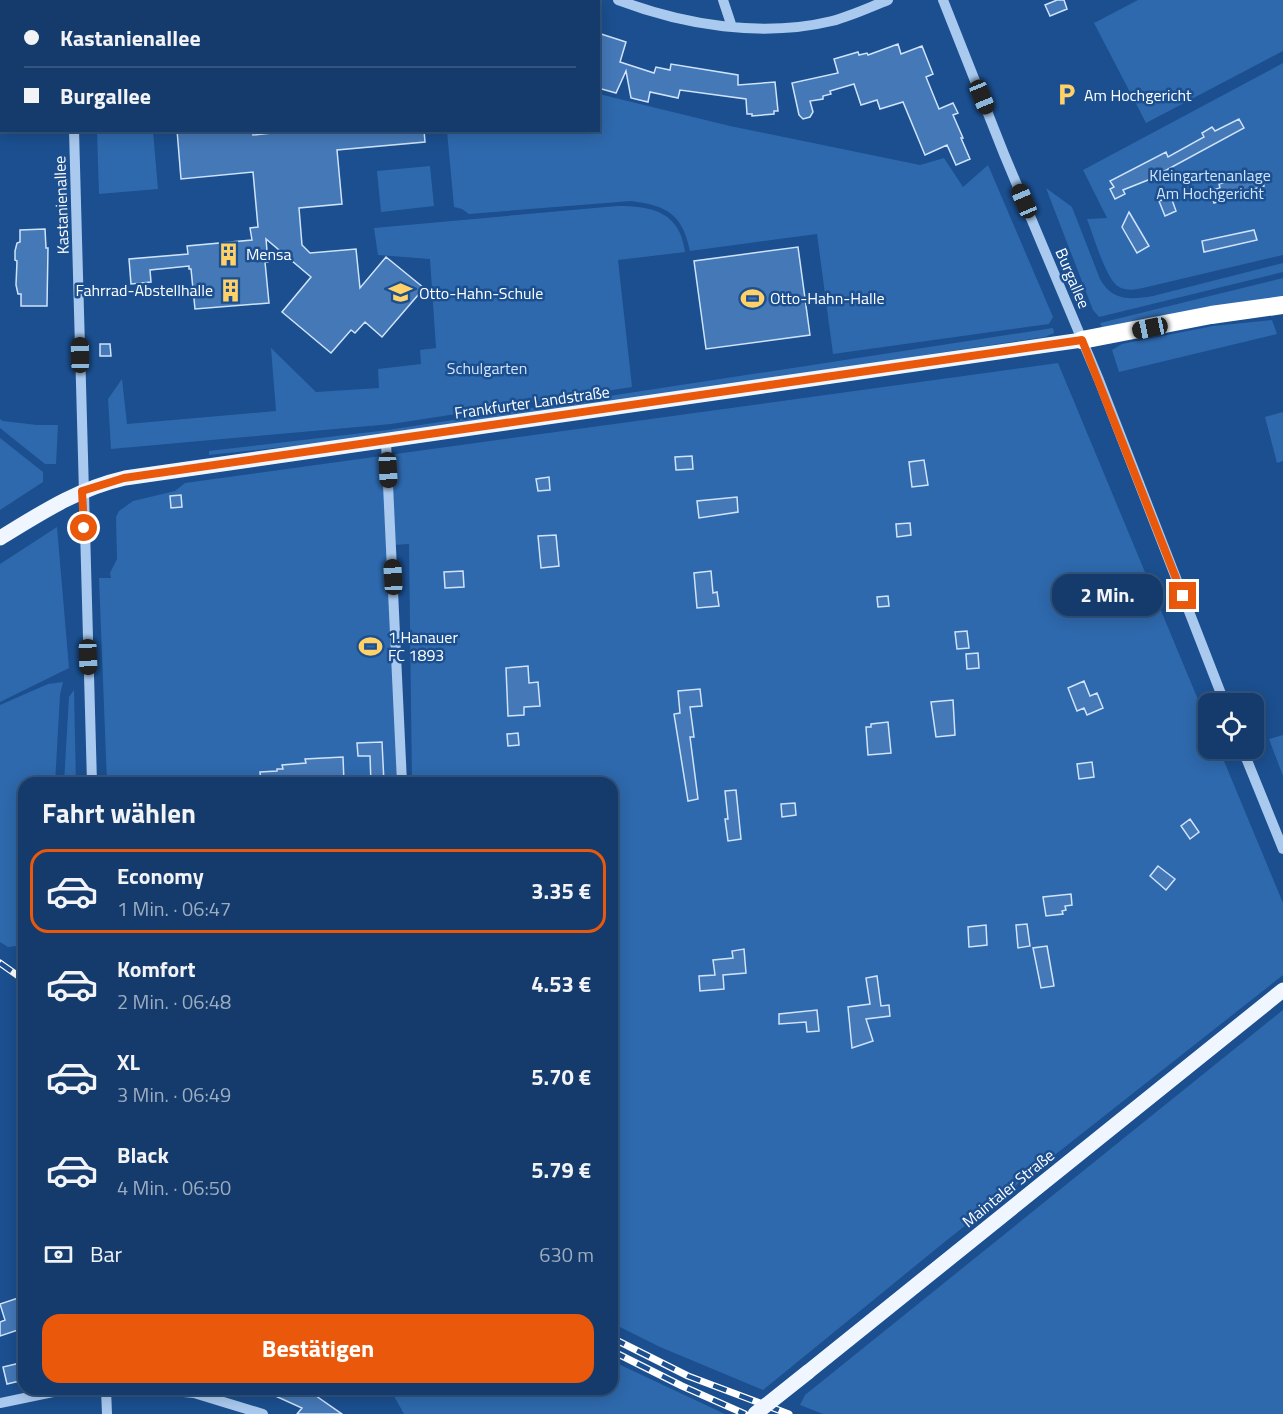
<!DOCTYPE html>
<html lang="de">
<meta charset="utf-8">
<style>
:root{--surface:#143b6b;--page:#1d4271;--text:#f1f3f6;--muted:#9dadc1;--line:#33557e;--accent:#ea580c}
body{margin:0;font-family:"Titillium Web",sans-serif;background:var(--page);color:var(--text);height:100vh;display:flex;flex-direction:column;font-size:22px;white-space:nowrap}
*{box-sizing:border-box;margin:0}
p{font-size:20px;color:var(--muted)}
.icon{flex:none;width:33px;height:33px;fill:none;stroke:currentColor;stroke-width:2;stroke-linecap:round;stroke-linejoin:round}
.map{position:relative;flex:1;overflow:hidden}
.details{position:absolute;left:18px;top:777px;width:600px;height:618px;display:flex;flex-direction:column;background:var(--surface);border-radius:18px;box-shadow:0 3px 15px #0003,0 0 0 2px var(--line)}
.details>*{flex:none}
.guide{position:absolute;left:0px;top:0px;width:600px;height:132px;box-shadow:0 3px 15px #0003,0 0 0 2px var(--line);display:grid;align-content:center;height:132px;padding:0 24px;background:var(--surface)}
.tools{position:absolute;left:1198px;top:693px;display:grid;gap:12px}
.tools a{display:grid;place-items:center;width:66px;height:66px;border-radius:12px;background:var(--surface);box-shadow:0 3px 15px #0003,0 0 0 2px var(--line);font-size:30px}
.end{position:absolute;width:27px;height:27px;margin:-14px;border:8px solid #ea580c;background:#fff;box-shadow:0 0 0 3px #fff}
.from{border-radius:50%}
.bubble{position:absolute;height:42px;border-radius:18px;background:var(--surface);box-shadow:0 3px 15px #0003,0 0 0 2px var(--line);font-size:20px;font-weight:700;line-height:42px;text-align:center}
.car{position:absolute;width:18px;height:36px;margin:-18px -9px;border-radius:8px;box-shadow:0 0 4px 2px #0007;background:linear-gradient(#222 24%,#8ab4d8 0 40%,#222 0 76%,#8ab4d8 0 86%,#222 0)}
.guide b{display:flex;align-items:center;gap:21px;height:57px;font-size:22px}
.guide b+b{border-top:2px solid var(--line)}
.guide i{width:15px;height:15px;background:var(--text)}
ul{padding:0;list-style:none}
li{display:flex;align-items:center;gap:18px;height:84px;margin:0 12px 9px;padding:0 12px;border:3px solid transparent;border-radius:18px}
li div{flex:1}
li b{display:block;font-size:22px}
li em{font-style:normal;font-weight:700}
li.current{border-color:var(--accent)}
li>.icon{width:54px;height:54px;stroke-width:1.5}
h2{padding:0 24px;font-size:27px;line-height:72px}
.pay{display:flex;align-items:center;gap:15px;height:66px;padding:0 24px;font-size:22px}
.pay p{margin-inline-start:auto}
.cta{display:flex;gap:12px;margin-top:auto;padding:12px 24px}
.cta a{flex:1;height:69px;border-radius:18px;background:var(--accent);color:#fff;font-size:24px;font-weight:700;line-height:69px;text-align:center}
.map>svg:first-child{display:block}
.green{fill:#2e69ad}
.building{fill:#4478b7;stroke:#cfe3fa;stroke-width:1.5}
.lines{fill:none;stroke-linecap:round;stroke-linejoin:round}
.minor{stroke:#a9c9ee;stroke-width:10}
.major{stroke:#f0f6ff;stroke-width:15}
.highway{stroke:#fff;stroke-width:18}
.rail-casing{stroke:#fff;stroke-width:7}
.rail{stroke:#1b4f8f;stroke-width:4.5;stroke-dasharray:14;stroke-linecap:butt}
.major-bridge{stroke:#f0f6ff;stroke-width:15}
.route{stroke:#ea580c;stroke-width:8}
.labels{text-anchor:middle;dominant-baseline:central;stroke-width:5;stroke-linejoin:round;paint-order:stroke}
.poi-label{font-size:16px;fill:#fff;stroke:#1b4f8f;text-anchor:start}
.park-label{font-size:16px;fill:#cfe3fa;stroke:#1b4f8f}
.street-label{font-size:16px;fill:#fff;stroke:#1b4f8f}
</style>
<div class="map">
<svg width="1283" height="1414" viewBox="0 0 1283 1414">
<rect width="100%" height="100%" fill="#1b4f8f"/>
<path class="green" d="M1138 0H1283V51L1146 123 1094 23Z
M1283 63V255L1147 287C1138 289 1128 292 1119 287 1106 280 1093 234 1087 219L1107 218 1083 170Z
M599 94 730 126 920 165 944 158 963 187 988 165 1053 317 1049 324 833 354 817 234 690 251C682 214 668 206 631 201L469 214 462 209 454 207 447 131 598 130Z
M97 131H153L158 189 99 194Z
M430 166 434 206 381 212 377 171Z
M1046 188 1072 207 1100 279C1112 301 1130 300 1153 296L1283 263V272L1099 317 1093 310Z
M617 206C651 206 680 211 685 252L618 260 632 387 391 424 111 449 108 399 122 379 127 424 276 411 271 348 316 392 379 388 378 369 421 364 420 350 436 348 430 259 378 255 374 228Z
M1283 278V298L1103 329 1100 323Z
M1272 320 1277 334 1119 372 1112 350 1122 344 1213 326Z
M1053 328 1054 333 1045 337 385 436 209 455V451L388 430Z
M1058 363 1209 726V748L1219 749 1283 903V975L947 1240 763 1390 660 1347 612 1323V783H412L409 544 393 545 397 783H107L99 578H111L110 573 117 559 116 517 119 511 133 501 175 491 185 483Z
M1283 412V461L1277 463 1265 417Z
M0 419 3 421 37 425H58L56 464H45L0 428Z
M0 438 43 472V482L0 510Z
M57 527 69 668 0 702V564Z
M63 682 60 695 55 783H24V945L8 947 0 942V705L48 684Z
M74 690 76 783H64L69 697Z
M1283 735V776L1269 739Z
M1283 1010V1414H823L800 1405 805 1395Z
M612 1361 725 1414H404L390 1389H612Z"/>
<path class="building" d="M1057 0H1064L1067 9 1050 16 1045 5Z
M598 33 626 42 620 62 654 73 656 67 670 70 671 64 738 75V85L775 82 778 111H774V114L752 116V114H747L746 99 680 90 678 98 650 92 648 102 631 98 626 71 616 93 598 88Z
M898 44 901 54 922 46 933 74 926 77 939 109 953 103 958 113 953 115 963 138H961L970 159 956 165 947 145 925 155 903 102 880 109 877 100 861 105 854 84 830 91 831 94 823 96V99L810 101 813 112 810 117 803 119 799 115 792 83 838 73 834 59 858 52 859 55 867 53 868 55Z
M1239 119 1244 128 1148 180 1123 190 1125 194 1115 199 1110 189 1114 187 1110 181 1166 152 1168 157 1204 137 1202 133 1212 127 1215 131Z
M177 130H253V135L299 130H424L425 142 337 150 342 204 299 208 302 245 310 253 356 249 360 288 386 257 424 288 382 337 365 322 355 333 351 330 331 353 282 312 311 277 266 239 268 262H265L269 303 195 309 191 269H189V266L150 270 151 282 131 284 129 259 188 254 187 246 252 240 250 228 258 227 253 172 181 179Z
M1260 173 1264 186 1227 197 1224 198V200L1214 203 1210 191 1220 188 1219 184Z
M1171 197 1176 211 1165 216 1159 201Z
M1129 212 1149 246 1137 253 1122 227Z
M45 229 46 248H48L47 306H21V294H18L16 285 17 261 15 260V251L17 243 20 242V230Z
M1254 230 1257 240 1204 252 1202 241Z
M798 247 810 335 706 349 694 261Z
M100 344H110L111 356H100Z
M692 456 693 469 676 470 675 457Z
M924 460 928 485 912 487 909 462Z
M549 477 550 490 538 491 536 479Z
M181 495 182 507 171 508 170 496Z
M737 497 738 512 699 518 697 501Z
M910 523 911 535 897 537 896 524Z
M556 535 559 566 541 568 538 536Z
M463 571 464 587 445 588 444 572Z
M711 571 713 593 717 592 719 606 697 608 694 573Z
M888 596 889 606 878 607 877 597Z
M967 631 969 648 957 649 955 632Z
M978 653 979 668 967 669 966 654Z
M528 666 529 683 538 682 540 706 524 707V715L508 716 506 668Z
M1084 681 1090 696 1097 693 1103 708 1087 715 1084 708 1077 711 1068 688Z
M700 689 702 706 690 707 694 737H690L698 799 688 801 674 714 680 713 678 691Z
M953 700 955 735 936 737 931 702Z
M888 722 891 753 868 755 866 727H871V724Z
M518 733 519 745 508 746 507 734Z
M382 742 384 783H371L370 756H358L357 743Z
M343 757 344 783H261L260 772 277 771V769H283L282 765 306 763 305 759Z
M1092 762 1094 777 1079 779 1077 764Z
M736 790 741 839 728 841 725 819H728L725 791Z
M795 803 796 815 782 817 781 804Z
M1190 819 1199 832 1190 839 1181 826Z
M1158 866 1175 879 1166 890 1150 876Z
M1071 894 1072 905 1065 906 1066 910 1062 911 1063 914 1046 916 1043 897Z
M1027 924 1030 946 1018 948 1016 925Z
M986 925 987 945 969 947 968 927Z
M1047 946 1054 986 1041 988 1033 948Z
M744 949 746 973 723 975 724 989 700 991 699 976 715 975 713 960 733 958 732 951Z
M877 976 881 1006 889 1005 890 1016 866 1019 873 1041 852 1048 848 1007 870 1004 866 978Z
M817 1010 819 1031 807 1032 806 1022 779 1024V1014Z
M24 1296V1328L0 1336V1322L5 1320 0 1304Z
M24 1362V1380L7 1384 3 1367Z
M260 1389H306L342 1414H297L302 1408Z"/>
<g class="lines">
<path class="minor" d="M71 0V2
M618 0C684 25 762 38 832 21 851 16 870 7 888 0
M723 0 732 27
M943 0 1004 154 1099 380 1225 704
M74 130 92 783
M386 442 402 783
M1242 748 1283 849
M106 1389 107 1414
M153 1389 194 1393 263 1414
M0 1403 53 1392 76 1389"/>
<path class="major" d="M0 538C41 513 77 489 125 478L1082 340
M808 1372 1283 990"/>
<path class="highway" d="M1082 340 1211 315 1283 305"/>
<defs>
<path id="rail" d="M0 963 24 980
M612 1338 688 1376 789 1414
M612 1351 682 1386 745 1414"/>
</defs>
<use href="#rail" class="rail-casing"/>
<use href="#rail" class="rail"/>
<path class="major-bridge" d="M755 1414 808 1372"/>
</g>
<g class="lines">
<path class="route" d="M84 528 82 491 124 478 1082 340 1183 596"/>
</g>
<defs>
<symbol id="parking-bare" viewBox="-9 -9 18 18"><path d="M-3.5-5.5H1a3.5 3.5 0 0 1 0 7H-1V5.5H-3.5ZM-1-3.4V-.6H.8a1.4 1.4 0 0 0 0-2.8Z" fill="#ffd166" stroke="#1b4f8f" stroke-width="2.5" paint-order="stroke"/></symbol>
<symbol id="building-bare" viewBox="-9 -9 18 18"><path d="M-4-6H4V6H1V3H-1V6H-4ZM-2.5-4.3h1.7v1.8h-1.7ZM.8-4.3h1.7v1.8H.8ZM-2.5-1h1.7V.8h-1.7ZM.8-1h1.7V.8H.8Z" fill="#ffd166" stroke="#1b4f8f" stroke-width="2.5" paint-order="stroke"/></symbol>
<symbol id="school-bare" viewBox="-9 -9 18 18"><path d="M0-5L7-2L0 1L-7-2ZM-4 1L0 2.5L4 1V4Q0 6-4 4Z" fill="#ffd166" stroke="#1b4f8f" stroke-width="2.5" paint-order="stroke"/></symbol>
<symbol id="stadium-bare" viewBox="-9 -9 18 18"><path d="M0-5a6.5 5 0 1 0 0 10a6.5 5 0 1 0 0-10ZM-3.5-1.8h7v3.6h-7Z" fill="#ffd166" stroke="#1b4f8f" stroke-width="2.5" paint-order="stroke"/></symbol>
</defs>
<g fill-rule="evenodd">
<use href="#parking-bare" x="1050" y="78" width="33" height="33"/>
<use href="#building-bare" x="212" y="238" width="33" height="33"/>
<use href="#building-bare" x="214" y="274" width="33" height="33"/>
<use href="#school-bare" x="384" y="276" width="33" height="33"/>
<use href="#stadium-bare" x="736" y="282" width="33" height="33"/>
<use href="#stadium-bare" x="354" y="630" width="33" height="33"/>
</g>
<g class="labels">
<g class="poi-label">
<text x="1084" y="95">Am Hochgericht</text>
<text x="246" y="254">Mensa</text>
<text x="213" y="290" text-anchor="end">Fahrrad-Abstellhalle</text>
<text x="419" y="293">Otto-Hahn-Schule</text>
<text x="770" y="298">Otto-Hahn-Halle</text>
<text x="388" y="637">1.Hanauer<tspan x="388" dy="18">FC 1893</tspan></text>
</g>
<g class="park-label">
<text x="1210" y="175">Kleingartenanlage<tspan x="1210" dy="18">Am Hochgericht</tspan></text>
<text x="487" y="368">Schulgarten</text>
</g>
<g class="street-label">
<text transform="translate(61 205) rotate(-92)">Kastanienallee</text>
<text transform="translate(1073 278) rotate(67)">Burgallee</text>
<text transform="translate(532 402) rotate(-8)">Frankfurter Landstraße</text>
<text transform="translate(1008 1188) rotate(-39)">Maintaler Straße</text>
</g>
</g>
</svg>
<div class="tools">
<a><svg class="icon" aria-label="locate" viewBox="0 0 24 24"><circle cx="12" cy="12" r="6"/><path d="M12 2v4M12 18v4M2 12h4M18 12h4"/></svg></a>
</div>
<i class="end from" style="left:84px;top:528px"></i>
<i class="end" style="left:1183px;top:596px"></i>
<div class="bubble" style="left:1052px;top:574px;width:111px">2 Min.</div>
<i class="car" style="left:982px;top:97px;rotate:158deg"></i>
<i class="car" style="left:1024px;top:201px;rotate:337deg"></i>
<i class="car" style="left:1150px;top:328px;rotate:258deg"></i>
<i class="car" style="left:80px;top:355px;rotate:359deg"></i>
<i class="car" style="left:388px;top:470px;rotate:177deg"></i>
<i class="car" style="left:393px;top:577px;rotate:357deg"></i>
<i class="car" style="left:88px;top:657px;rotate:178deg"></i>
<div class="guide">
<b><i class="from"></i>Kastanienallee</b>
<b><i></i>Burgallee</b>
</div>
<section class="details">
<h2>Fahrt wählen</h2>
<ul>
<li class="current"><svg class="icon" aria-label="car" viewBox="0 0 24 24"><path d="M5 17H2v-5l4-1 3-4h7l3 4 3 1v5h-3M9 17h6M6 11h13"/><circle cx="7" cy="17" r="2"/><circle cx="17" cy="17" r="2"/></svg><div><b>Economy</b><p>1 Min. · 06:47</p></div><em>3.35 €</em></li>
<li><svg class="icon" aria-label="car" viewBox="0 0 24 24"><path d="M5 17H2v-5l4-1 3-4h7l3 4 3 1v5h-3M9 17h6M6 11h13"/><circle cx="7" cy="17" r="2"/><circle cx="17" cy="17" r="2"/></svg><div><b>Komfort</b><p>2 Min. · 06:48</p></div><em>4.53 €</em></li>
<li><svg class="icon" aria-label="car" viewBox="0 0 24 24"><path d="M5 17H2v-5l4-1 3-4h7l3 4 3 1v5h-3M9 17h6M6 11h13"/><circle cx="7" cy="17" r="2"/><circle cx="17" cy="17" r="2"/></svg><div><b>XL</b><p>3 Min. · 06:49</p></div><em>5.70 €</em></li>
<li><svg class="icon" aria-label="car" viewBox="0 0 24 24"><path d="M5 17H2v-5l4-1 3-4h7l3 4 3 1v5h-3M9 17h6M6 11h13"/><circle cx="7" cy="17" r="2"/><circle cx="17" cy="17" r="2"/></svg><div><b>Black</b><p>4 Min. · 06:50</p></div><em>5.79 €</em></li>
</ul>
<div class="pay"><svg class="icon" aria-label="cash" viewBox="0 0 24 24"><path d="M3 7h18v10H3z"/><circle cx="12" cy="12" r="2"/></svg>Bar<p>630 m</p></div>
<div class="cta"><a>Bestätigen</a></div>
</section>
</div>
